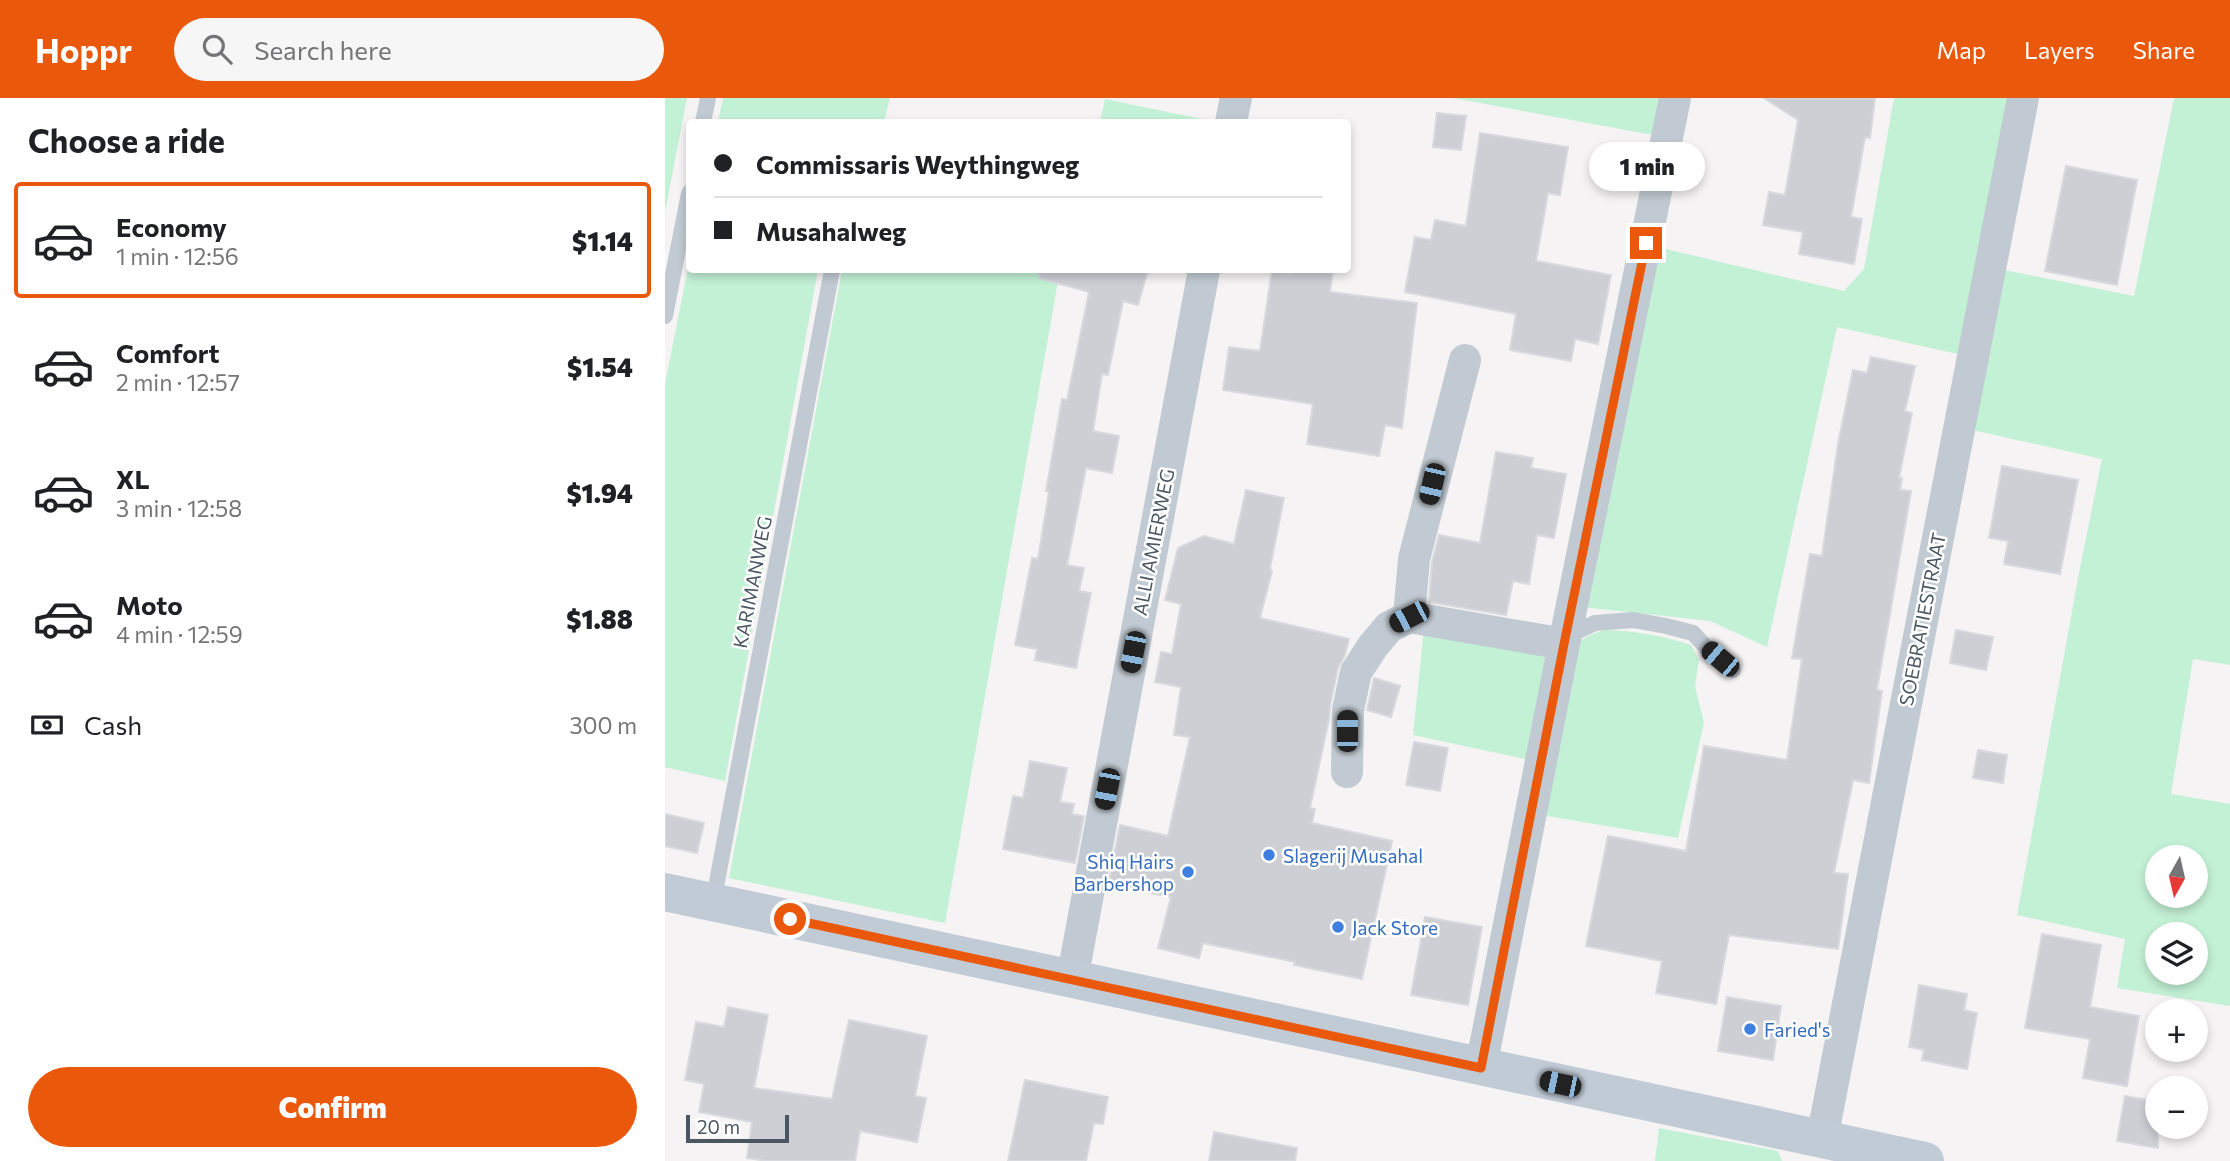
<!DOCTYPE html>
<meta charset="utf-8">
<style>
:root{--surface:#fff;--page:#f6f6f6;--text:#202124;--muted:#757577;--line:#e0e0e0;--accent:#ea580c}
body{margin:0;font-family:Commissioner,sans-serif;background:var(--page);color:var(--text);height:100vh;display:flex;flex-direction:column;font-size:26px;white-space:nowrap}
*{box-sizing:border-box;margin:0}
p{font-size:23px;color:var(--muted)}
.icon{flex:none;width:38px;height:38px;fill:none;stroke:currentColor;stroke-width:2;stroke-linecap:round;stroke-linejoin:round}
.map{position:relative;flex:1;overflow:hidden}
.details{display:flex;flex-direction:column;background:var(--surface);width:665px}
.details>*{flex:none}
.hud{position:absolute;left:21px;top:21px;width:665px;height:154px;border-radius:7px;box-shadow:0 4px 10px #0003;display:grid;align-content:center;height:154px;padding:0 28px;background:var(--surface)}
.needle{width:46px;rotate:188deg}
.buttons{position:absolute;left:1480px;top:747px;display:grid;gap:14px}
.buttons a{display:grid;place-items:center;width:63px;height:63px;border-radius:50%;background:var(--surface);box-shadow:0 4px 10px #0003;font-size:35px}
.scale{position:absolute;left:21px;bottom:18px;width:103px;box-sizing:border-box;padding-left:7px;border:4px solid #4a5661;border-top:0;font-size:19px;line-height:24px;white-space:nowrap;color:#4a5661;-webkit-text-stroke:5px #fff;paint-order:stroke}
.end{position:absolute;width:32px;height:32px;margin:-16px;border:9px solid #ea580c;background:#fff;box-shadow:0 0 0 4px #fff}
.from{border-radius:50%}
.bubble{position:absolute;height:49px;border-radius:24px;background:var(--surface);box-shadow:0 4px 10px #0003;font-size:23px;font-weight:800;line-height:49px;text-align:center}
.car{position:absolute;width:21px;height:42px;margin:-21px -10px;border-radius:9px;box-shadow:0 0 5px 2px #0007;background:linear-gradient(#222 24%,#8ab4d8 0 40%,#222 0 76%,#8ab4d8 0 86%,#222 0)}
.hud b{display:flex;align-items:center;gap:24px;height:66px;font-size:26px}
.hud b+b{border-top:2px solid var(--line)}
.hud i{width:18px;height:18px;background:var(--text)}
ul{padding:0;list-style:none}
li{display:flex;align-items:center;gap:21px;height:116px;margin:0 14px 10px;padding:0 14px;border:4px solid transparent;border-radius:7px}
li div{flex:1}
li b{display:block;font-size:26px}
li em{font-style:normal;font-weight:800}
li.on{border-color:var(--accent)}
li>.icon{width:63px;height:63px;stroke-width:1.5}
h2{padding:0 28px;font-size:32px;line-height:84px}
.pay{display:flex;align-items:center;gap:18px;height:77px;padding:0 28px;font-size:26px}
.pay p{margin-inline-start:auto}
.action{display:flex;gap:14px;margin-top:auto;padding:14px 28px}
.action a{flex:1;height:80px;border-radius:42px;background:var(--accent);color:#fff;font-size:28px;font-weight:800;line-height:80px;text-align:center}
header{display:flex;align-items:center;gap:42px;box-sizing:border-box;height:98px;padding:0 35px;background:var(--accent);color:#fff}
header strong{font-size:33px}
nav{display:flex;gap:38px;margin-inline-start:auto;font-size:24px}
.search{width:490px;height:63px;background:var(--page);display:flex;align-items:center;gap:18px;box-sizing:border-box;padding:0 24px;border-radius:38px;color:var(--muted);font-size:26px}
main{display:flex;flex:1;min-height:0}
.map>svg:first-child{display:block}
.green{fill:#c3f1d5;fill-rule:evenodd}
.building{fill:#cdcfd5;stroke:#d7d9de;stroke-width:2}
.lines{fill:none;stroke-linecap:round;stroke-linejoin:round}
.service{stroke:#c1cad2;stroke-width:16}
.minor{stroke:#c1cad2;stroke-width:32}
.secondary{stroke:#c1cbd6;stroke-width:38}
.route{stroke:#ea580c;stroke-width:9}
.shop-dot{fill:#3f7fe0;stroke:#fff;stroke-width:2.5}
.labels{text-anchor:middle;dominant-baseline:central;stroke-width:5;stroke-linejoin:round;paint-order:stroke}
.street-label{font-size:19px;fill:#4a5661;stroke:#fff}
.shop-label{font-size:19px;fill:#366cbe;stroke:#fff;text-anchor:start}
</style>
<header>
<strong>Hoppr</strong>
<div class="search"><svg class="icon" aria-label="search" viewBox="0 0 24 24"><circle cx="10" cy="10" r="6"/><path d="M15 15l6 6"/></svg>Search here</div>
<nav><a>Map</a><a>Layers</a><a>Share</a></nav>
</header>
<main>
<section class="details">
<h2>Choose a ride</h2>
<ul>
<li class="on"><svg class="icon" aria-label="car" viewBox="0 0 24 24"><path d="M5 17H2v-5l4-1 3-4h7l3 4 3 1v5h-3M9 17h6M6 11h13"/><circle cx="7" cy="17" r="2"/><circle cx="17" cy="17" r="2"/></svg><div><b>Economy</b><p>1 min · 12:56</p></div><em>$1.14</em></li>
<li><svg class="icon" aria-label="car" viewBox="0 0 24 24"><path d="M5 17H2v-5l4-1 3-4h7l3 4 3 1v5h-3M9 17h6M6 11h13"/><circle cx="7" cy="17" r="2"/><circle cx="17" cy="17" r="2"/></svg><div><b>Comfort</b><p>2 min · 12:57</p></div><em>$1.54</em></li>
<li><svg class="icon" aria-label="car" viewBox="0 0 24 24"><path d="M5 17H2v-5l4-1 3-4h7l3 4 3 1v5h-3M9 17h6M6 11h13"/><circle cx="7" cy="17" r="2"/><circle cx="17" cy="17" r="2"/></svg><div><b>XL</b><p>3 min · 12:58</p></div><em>$1.94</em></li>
<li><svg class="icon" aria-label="car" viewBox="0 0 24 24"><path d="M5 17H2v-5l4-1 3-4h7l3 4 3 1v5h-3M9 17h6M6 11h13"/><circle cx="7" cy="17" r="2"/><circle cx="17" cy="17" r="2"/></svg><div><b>Moto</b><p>4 min · 12:59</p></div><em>$1.88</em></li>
</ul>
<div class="pay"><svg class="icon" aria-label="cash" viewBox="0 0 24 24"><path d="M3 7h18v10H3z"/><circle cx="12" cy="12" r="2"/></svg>Cash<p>300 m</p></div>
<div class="action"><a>Confirm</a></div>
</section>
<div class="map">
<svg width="1565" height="1063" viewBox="0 0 1565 1063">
<rect width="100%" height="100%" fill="#f5f3f3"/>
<path class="green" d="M0 0H22L0 114Z
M58 0H225L219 24H53Z
M788 0H1000L993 38Z
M1229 0H1343L1297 257 1172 229 1102 549 1045 523 917 509 992 149 1179 193 1199 171Z
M1509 0H1565V567L1528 561 1506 696 1565 706V908L1452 890 1460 841 1352 817 1414 475 1437 361 1303 331 1334 171 1469 198ZM1493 760H1531V798H1493ZM1493 836H1531V875H1493Z
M440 1 551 24H435Z
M24 165V172H153L60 683 0 669V286Z
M177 172H395L280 825 64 780Z
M759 530 881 555 864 662 748 637Z
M939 532C969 533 996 537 1026 547L1034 562 1030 588 1039 625 1013 740 876 717 911 546 923 538Z
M994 1030 1113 1053 1117 1063H990Z"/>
<path class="building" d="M1099 0H1210L1205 40 1200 39 1186 119 1197 121 1189 166 1134 156 1138 134 1098 127 1104 94 1120 97 1133 22Z
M772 15 801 18 796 52 768 49Z
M815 35 903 49 895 97 883 95 871 163 946 177 933 246 910 241 906 263 845 252 851 216 740 194 750 139 766 142 770 122 801 128Z
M1401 68 1472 82 1452 187 1380 173Z
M375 172H483L473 207 458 203 443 277 437 276 428 333 454 338 447 375 421 370 402 467 419 470 414 493 426 495 411 570 370 562 372 551 350 547 367 460 373 461 384 393H381L397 301 402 302 424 194 374 180Z
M607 172 625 175V172H668L665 194 752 205 737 330 720 327 714 358 642 346 648 306 558 292 564 249 595 253Z
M1206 259 1250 268 1240 313 1247 315 1234 380H1237L1235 392 1246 393 1212 592 1217 593 1204 685 1188 682 1169 775 1183 776 1173 851 1064 837 1051 906 991 895 997 863 921 848 943 738 1021 753 1039 648 1122 662 1137 561 1127 560 1145 456 1157 458 1173 346 1188 272 1202 275Z
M831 354 868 360 866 370 901 376 889 440 872 437 864 486 848 483 841 517 764 504 767 464 774 437 815 445Z
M1337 368 1413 382 1395 476 1339 466 1343 443 1324 440Z
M581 392 619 400 605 470 607 473 595 520 684 541 680 557 673 570 665 608 664 621 645 710 650 711 647 725 727 743 697 881 629 867 630 864 538 845 534 860 493 850 506 799 443 787 455 727 503 738 525 639 509 637 516 589 490 584 496 554 507 556 516 506 500 502 513 450 539 438 569 446Z
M1291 532 1328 539 1321 572 1285 565Z
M709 580 735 588 726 619 702 612Z
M749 644 783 650 775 693 741 687Z
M1313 652 1342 657 1338 685 1308 680Z
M365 663 402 670 395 704 409 706 407 716 419 718 410 765 338 751 348 698 358 700Z
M0 716 39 725 32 755 0 748Z
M760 819 817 829 803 907 746 897Z
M1377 836 1436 847 1425 909 1474 918 1462 988 1418 980 1425 941 1360 930Z
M1254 887 1302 896 1299 912 1312 915 1302 971 1257 962 1259 952 1244 949Z
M1062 899 1116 908 1108 962 1053 953Z
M63 909 103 917 89 990 167 1001 184 922 262 938 250 998 261 1000 252 1044 195 1033 190 1063H102L82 1060 87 1024 34 1014 39 986 20 982 31 924 59 929Z
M360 982 443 999 438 1026 429 1025 421 1063H343Z
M1460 998 1493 1004V1050L1452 1043Z
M549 1034 632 1050 630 1063H544Z"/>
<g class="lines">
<path class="service" d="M38 24 43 0
M0 218 24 95
M903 542 911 534 930 525 968 522 1001 528 1028 535 1042 550 1068 572
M48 805 167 172"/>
<path class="minor" d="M566 24 571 0
M800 262 749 461 744 519 899 546
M682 674 683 612 691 574 708 548 724 529 744 519
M407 882 539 172
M816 969 899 546 1010 0
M1157 1041 1358 0"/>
<path class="secondary" d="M0 794 1260 1063"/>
</g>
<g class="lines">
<path class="route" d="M125 821 816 970 899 546 981 145"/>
</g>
<g class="shop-dot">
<circle cx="604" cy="757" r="7"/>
<circle cx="523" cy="774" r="7"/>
<circle cx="673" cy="829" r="7"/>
<circle cx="1085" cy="931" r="7"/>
</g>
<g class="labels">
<g class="street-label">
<text transform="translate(488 444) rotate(-79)">ALLI AMIERWEG</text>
<text transform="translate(87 484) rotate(-79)">KARIMANWEG</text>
<text transform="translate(1257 521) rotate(-79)">SOEBRATIESTRAAT</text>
</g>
<g class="shop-label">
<text x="618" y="757">Slagerij Musahal</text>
<text x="509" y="763" text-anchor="end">Shiq Hairs<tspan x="509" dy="22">Barbershop</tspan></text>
<text x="687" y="829">Jack Store</text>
<text x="1099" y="931">Faried's</text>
</g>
</g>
</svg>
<div class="buttons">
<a><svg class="needle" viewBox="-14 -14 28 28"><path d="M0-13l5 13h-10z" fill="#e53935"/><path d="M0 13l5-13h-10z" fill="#757577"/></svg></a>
<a><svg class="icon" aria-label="layers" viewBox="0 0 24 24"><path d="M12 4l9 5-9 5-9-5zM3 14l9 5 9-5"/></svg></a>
<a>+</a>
<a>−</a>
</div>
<div class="scale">20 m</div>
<i class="end from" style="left:125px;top:821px"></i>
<i class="end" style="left:981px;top:145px"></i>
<div class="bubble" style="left:924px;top:44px;width:116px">1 min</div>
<i class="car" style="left:767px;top:386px;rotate:193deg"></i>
<i class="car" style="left:744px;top:519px;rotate:243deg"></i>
<i class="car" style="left:468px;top:554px;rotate:191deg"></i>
<i class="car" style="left:1055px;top:561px;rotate:310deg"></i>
<i class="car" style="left:682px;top:633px;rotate:0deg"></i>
<i class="car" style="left:442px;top:691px;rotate:191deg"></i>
<i class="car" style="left:895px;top:986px;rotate:282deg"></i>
<div class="hud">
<b><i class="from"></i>Commissaris Weythingweg</b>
<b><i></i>Musahalweg</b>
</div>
</div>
</main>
